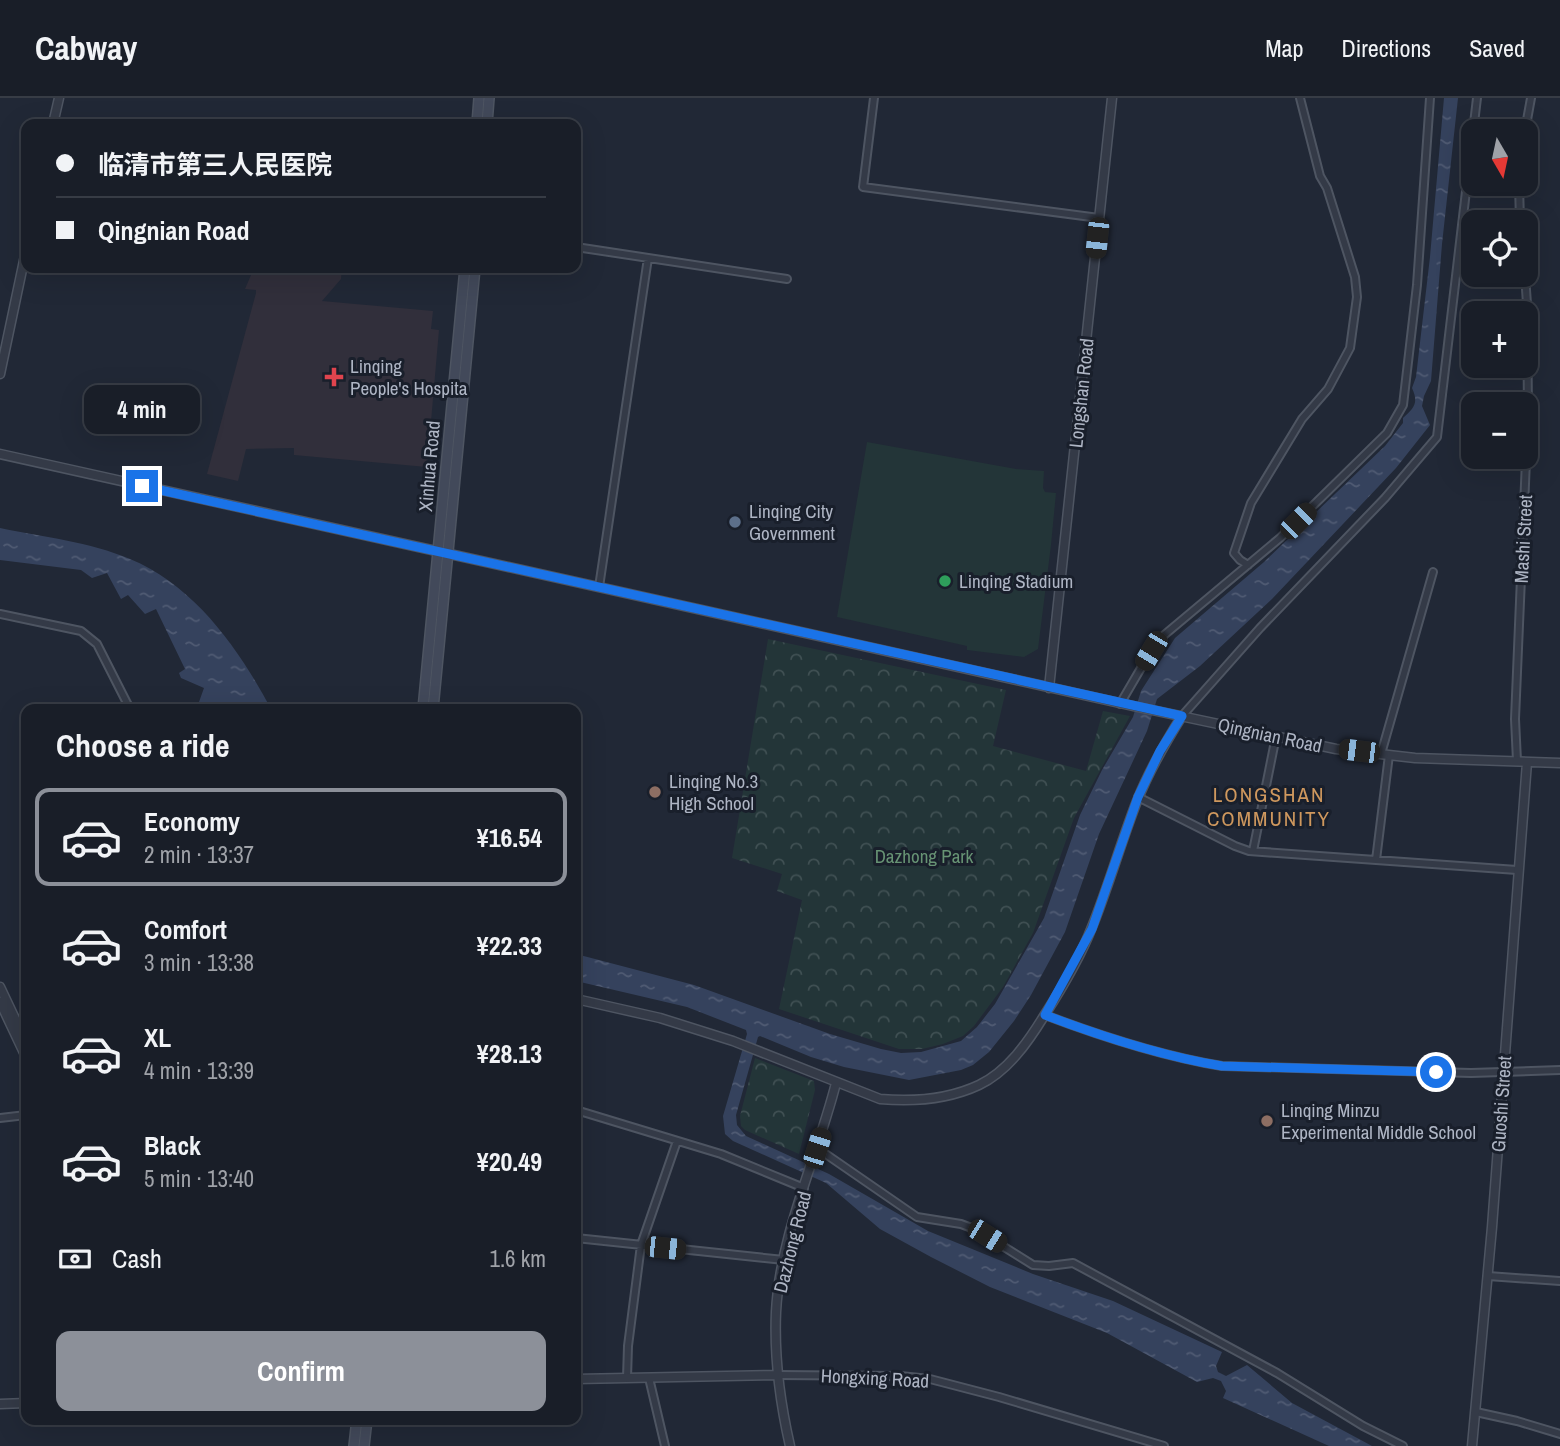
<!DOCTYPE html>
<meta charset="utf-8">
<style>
:root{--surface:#191e28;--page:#222730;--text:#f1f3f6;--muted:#9fa2a8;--line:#373c45;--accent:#8c9099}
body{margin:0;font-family:"Archivo Narrow","Noto Sans SC",sans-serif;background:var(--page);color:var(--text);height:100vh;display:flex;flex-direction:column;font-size:26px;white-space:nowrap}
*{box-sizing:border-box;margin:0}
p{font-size:23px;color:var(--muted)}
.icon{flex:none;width:38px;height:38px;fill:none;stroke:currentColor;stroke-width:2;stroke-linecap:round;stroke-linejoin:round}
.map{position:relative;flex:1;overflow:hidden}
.sheet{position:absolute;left:21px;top:606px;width:560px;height:721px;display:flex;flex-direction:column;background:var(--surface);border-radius:14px;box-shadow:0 7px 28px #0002,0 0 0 2px var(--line)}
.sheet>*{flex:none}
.hud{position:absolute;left:21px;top:21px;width:560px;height:154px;border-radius:14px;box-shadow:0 7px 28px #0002,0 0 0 2px var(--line);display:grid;align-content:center;height:154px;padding:0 35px;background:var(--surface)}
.needle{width:46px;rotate:171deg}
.controls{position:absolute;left:1461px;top:21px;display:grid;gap:14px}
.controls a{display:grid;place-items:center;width:77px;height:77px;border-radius:14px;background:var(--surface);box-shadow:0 7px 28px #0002,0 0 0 2px var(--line);font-size:35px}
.end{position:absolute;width:32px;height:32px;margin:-16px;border:9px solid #1a73e8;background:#fff;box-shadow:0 0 0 4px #fff}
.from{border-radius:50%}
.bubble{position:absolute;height:49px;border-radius:14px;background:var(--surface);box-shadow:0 7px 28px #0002,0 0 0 2px var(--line);font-size:23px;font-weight:700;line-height:49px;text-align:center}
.car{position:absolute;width:21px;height:42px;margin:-21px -10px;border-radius:9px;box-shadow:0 0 5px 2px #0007;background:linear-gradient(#222 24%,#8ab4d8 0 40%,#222 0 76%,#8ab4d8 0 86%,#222 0)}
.hud b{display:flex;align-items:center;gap:24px;height:66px;font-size:26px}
.hud b+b{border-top:2px solid var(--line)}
.hud i{width:18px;height:18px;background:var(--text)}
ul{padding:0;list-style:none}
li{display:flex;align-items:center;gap:21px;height:98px;margin:0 14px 10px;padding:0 21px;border:4px solid transparent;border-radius:14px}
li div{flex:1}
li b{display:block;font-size:26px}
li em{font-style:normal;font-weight:700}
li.selected{border-color:var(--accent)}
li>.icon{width:63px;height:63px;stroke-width:1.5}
h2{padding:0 35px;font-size:32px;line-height:84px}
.pay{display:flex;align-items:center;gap:18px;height:77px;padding:0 35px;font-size:26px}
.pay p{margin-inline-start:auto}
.action{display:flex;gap:14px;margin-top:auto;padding:14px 35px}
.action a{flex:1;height:80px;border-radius:14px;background:var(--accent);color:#fff;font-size:28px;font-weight:700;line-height:80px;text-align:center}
header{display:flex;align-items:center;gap:42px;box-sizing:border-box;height:98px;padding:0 35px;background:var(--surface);border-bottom:2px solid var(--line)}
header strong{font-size:33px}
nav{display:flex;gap:38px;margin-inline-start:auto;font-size:24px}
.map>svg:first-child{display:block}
.medical{fill:#312f3b}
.green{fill:#233538}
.park{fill:url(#park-crowns)}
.water{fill:url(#water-ripples)}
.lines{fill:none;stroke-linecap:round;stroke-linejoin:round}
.minor-casing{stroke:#4e5562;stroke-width:10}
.tertiary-casing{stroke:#4e5562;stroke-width:11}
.secondary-casing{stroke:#4e5562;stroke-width:12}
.minor{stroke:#343a47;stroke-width:6}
.tertiary{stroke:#343a47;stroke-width:8}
.secondary{stroke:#42495a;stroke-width:9}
.route{stroke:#1a73e8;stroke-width:9}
.health-dot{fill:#e0444e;stroke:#191f2b;stroke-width:2.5}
.service-dot{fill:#5c6f8a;stroke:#191f2b;stroke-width:2.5}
.leisure-dot{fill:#2e9e5b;stroke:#191f2b;stroke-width:2.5}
.education-dot{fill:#8d6e63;stroke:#191f2b;stroke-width:2.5}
.labels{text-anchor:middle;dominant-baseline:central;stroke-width:6;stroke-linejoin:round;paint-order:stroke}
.poi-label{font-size:19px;fill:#aeb5c4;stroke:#191f2b;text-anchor:start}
.street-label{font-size:19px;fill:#aeb5c4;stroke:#191f2b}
.park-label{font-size:19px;fill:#679374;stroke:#191f2b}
.neighbourhood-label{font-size:21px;letter-spacing:2px;fill:#cf985e;stroke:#191f2b}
</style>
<header>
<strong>Cabway</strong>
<nav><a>Map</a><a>Directions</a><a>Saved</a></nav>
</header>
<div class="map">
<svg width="1560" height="1348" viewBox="0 0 1560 1348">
<defs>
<pattern id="park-crowns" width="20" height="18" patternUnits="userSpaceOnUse" patternTransform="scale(1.75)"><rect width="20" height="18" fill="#233538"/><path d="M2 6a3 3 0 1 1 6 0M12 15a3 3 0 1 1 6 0" fill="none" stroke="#405053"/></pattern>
<pattern id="water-ripples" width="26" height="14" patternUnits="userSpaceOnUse" patternTransform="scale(1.75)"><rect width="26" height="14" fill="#35425d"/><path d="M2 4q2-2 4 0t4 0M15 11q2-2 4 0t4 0" fill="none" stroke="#505b73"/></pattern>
</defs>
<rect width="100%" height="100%" fill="#212836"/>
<path class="medical" d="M254 170H342L341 181 322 203 433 213 431 231 439 232 427 369 294 357V350L246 351 238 383 207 376 256 195V192L245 191Z"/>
<path class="green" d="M867 344 1016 371 1044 373 1043 390 1045 394 1056 395 1051 447 1038 551 1024 559 967 552V548L837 519Z"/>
<path class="park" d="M768 541 1006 592 993 648 1086 673 1103 613 1130 618 1074 720 1033 835 1003 889 974 928 963 938 943 946 922 951H899L779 911 802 802 777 793 782 776 732 760Z
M755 960 814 983 815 992 799 1056 745 1032 741 1028 740 1018Z"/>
<path class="water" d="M1444 0H1458L1442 146 1431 283 1424 298 1422 308 1430 327 1396 370 1272 501 1200 568 1157 601 1147 633 1099 736 1065 834 1031 897 1014 923 989 954 973 967 961 972 909 982 844 969 811 959 760 938 758 939 736 1017 737 1027 746 1038 829 1076 928 1133 1033 1176 1113 1203 1222 1254 1216 1268 1218 1274 1226 1278 1247 1267 1292 1305 1372 1348H1329L1223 1300 1226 1293 1221 1283 1213 1280 1197 1284 1107 1235 990 1189 931 1159 880 1131 826 1085 733 1043 725 1036 723 1018 747 936 746 932 687 909 576 883V856L694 887 830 936 881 951 901 955 921 954 961 943 977 929 995 906 1044 820 1080 717 1102 672 1133 619 1141 593 1175 540 1264 464 1385 348 1403 325V320C1414 310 1419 305 1412 290L1416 279 1430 159Z
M0 430C43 439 90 444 130 461 195 488 239 551 271 611H209L199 604 204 590 181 580 179 575 185 571 156 511 145 516 128 497 121 501 107 475 92 480 81 472 0 462Z"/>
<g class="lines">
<defs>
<path id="minor" d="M874 0 863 89 1099 120
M1525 33 1531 0
M1519 86 1520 124
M576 149 787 181
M1248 467 1240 462 1234 455 1251 405 1302 321 1328 291 1350 250 1357 199 1355 179 1327 90 1320 78 1300 0
M599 489 648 160
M0 516 81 533 97 546 130 611
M1120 606 1151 553 1163 538 1280 440 1387 335 1403 307 1417 187 1430 0
M1182 618 1260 530 1385 400 1437 339 1477 0
M1381 656 1433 474
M1517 663 1515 621 1528 315 1527 206 1525 177
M1138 699 1235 748 1249 753 1517 772
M1253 753 1276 638
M1376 762 1389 657
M1045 917C1103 939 1161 958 1222 968L1471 975 1560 972
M576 1012 721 1056 804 1090
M0 1020 26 1017
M817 1050 917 1119 961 1126 977 1132 1033 1167 1049 1168 1073 1165 1277 1275 1363 1328 1403 1348
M576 1140 784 1162
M1488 1178 1560 1183
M777 1277 900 1278 930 1281 999 1299 1164 1348
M627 1280 628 1248 641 1147 677 1043
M649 1280 665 1348
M1476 1314 1517 1323 1560 1336"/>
<path id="tertiary" d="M53 26 59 0
M0 276 26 153
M0 356 1133 608 1336 651 1415 660 1560 665
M1049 590 1112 0
M0 889 26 944
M576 901 660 920 733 943 880 1001C914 1004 947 1002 979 987 1008 973 1028 944 1044 918 1062 890 1080 860 1092 829 1109 787 1121 744 1137 703 1149 673 1165 645 1182 618
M0 904 26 959
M576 1281 777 1277
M0 1306 26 1305
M790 1348C780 1304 774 1260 776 1214 780 1136 817 1060 836 985
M1472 1348 1492 1129 1527 664"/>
<path id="secondary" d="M477 26 479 0
M487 26 489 0
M423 611 465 170
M433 611 475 170
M354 1348 357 1321
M364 1348 367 1321"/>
</defs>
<use href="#minor" class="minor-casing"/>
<use href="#tertiary" class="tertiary-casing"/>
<use href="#secondary" class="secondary-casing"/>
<use href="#minor" class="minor"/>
<use href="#tertiary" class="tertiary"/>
<use href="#secondary" class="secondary"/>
</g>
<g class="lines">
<path class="route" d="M142 388 1182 618 1160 653 1138 699 1092 831 1045 917C1103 939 1161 958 1222 968L1436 974"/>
</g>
<path class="health-dot" d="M330.5 268.5h7v7h7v7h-7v7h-7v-7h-7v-7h7z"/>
<circle class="service-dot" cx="735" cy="424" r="7"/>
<circle class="leisure-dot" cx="945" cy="483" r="7"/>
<g class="education-dot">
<circle cx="655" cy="694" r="7"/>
<circle cx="1267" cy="1023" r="7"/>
</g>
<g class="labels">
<g class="poi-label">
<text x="350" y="268">Linqing<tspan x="350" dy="22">People's Hospita</tspan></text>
<text x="749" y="413">Linqing City<tspan x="749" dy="22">Government</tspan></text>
<text x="959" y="483">Linqing Stadium</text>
<text x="669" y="683">Linqing No.3<tspan x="669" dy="22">High School</tspan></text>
<text x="1281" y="1012">Linqing Minzu<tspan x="1281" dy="22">Experimental Middle School</tspan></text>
</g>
<g class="street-label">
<text transform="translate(1081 295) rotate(-84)">Longshan Road</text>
<text transform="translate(429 368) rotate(-85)">Xinhua Road</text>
<text transform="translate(1523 441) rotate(-87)">Mashi Street</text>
<text transform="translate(1270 637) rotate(12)">Qingnian Road</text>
<text transform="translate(1501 1006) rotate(-86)">Guoshi Street</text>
<text transform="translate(792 1144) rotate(-76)">Dazhong Road</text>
<text transform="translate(875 1280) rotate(3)">Hongxing Road</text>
</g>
<g class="park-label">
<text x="924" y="758">Dazhong Park</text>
</g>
<g class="neighbourhood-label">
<text x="1269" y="696">LONGSHAN<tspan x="1269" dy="24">COMMUNITY</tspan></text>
</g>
</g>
</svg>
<div class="controls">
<a><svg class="needle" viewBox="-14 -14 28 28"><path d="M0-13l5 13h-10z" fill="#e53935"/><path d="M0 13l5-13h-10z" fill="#9fa2a8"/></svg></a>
<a><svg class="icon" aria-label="locate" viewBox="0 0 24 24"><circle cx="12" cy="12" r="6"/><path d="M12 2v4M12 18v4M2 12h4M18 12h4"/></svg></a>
<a>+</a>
<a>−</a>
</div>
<i class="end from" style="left:1436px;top:974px"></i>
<i class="end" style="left:142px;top:388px"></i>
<div class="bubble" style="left:84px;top:287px;width:116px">4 min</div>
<i class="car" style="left:1097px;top:140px;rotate:186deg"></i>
<i class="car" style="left:1298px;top:423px;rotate:45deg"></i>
<i class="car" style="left:1151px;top:553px;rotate:211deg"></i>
<i class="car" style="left:1359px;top:653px;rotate:277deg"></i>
<i class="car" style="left:817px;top:1050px;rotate:18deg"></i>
<i class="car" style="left:987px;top:1138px;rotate:122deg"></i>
<i class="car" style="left:665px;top:1150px;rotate:96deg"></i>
<div class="hud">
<b><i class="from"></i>临清市第三人民医院</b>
<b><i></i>Qingnian Road</b>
</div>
<section class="sheet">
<h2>Choose a ride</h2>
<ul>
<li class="selected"><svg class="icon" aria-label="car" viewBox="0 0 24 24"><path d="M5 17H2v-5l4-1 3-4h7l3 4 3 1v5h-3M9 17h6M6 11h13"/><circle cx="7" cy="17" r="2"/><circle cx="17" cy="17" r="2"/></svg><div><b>Economy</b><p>2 min · 13:37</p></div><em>¥16.54</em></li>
<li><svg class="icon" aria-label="car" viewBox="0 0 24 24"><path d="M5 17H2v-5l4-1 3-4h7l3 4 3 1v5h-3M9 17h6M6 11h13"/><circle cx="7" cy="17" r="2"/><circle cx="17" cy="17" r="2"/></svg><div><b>Comfort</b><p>3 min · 13:38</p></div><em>¥22.33</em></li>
<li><svg class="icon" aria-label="car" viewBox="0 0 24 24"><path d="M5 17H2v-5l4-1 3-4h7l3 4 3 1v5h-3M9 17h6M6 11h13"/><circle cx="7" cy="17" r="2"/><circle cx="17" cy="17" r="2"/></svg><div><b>XL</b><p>4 min · 13:39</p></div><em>¥28.13</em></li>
<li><svg class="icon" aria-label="car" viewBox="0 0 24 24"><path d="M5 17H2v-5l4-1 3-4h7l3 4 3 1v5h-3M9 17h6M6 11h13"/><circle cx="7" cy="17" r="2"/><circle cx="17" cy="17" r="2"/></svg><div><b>Black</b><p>5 min · 13:40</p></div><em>¥20.49</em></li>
</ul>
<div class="pay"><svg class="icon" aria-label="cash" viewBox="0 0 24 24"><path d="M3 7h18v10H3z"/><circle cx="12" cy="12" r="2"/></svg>Cash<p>1.6 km</p></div>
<div class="action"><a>Confirm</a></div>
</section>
</div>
